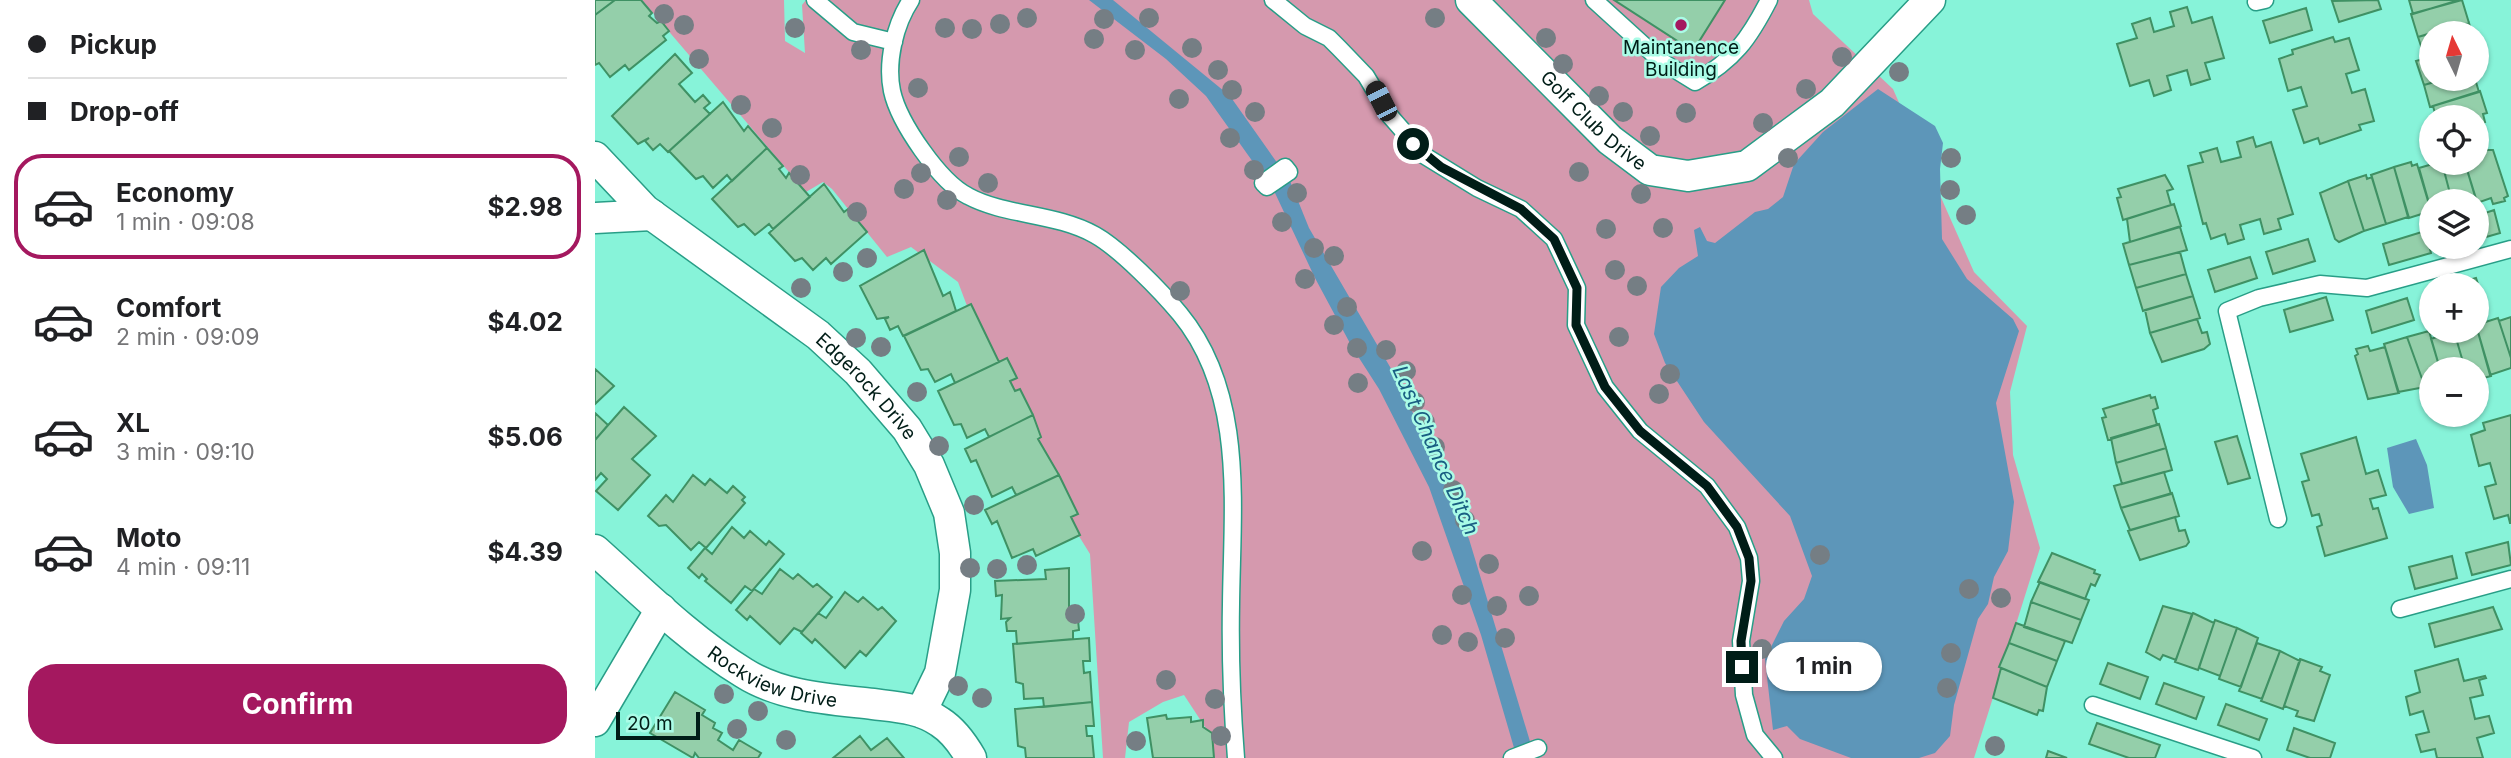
<!DOCTYPE html>
<meta charset="utf-8">
<style>
:root{--surface:#fff;--page:#f6f6f6;--text:#202124;--muted:#757577;--line:#e0e0e0;--accent:#a4185f}
body{margin:0;font-family:Inter,sans-serif;background:var(--page);color:var(--text);height:100vh;display:flex;flex-direction:column;font-size:26px;white-space:nowrap}
*{box-sizing:border-box;margin:0}
p{font-size:23px;color:var(--muted)}
.icon{flex:none;width:38px;height:38px;fill:none;stroke:currentColor;stroke-width:2;stroke-linecap:round;stroke-linejoin:round}
.map{position:relative;flex:1;overflow:hidden}
.sheet{display:flex;flex-direction:column;background:var(--surface);width:595px}
.sheet>*{flex:none}
.hud{display:grid;align-content:center;height:154px;padding:0 28px;background:var(--surface)}
.needle{width:46px;rotate:355deg}
.tools{position:absolute;left:1824px;top:21px;display:grid;gap:14px}
.tools a{display:grid;place-items:center;width:70px;height:70px;border-radius:50%;background:var(--surface);box-shadow:0 2px 5px #0004;font-size:35px}
.scale{position:absolute;left:21px;bottom:18px;width:84px;box-sizing:border-box;padding-left:7px;border:4px solid #001d17;border-top:0;font-size:19px;line-height:24px;white-space:nowrap;color:#001d17;-webkit-text-stroke:5px #aafce7;paint-order:stroke}
.end{position:absolute;width:32px;height:32px;margin:-16px;border:9px solid #001d17;background:#fff;box-shadow:0 0 0 4px #fff}
.from{border-radius:50%}
.bubble{position:absolute;height:49px;border-radius:24px;background:var(--surface);box-shadow:0 2px 5px #0004;font-size:23px;font-weight:700;line-height:49px;text-align:center}
.car{position:absolute;width:21px;height:42px;margin:-21px -10px;border-radius:9px;box-shadow:0 0 5px 2px #0007;background:linear-gradient(#222 24%,#8ab4d8 0 40%,#222 0 76%,#8ab4d8 0 86%,#222 0)}
.hud b{display:flex;align-items:center;gap:24px;height:66px;font-size:26px}
.hud b+b{border-top:2px solid var(--line)}
.hud i{width:18px;height:18px;background:var(--text)}
ul{padding:0;list-style:none}
li{display:flex;align-items:center;gap:21px;height:105px;margin:0 14px 10px;padding:0 14px;border:4px solid transparent;border-radius:28px}
li div{flex:1}
li b{display:block;font-size:26px}
li em{font-style:normal;font-weight:700}
li.selected{border-color:var(--accent)}
li>.icon{width:63px;height:63px;stroke-width:1.5}
.action{display:flex;gap:14px;margin-top:auto;padding:14px 28px}
.action a{flex:1;height:80px;border-radius:28px;background:var(--accent);color:#fff;font-size:28px;font-weight:700;line-height:80px;text-align:center}
main{display:flex;flex:1;min-height:0}
.map>svg:first-child{display:block}
.green{fill:#d599ae}
.water{fill:#5d96b9}
.building{fill:#94cfaa;stroke:#3f9164;stroke-width:2}
.lines{fill:none;stroke-linecap:round;stroke-linejoin:round}
.lane-casing{stroke:#289e87;stroke-width:19}
.street-casing{stroke:#289e87;stroke-width:33}
.lane{stroke:#fff;stroke-width:16}
.street{stroke:#fff;stroke-width:30}
.tree{fill:#757e84}
.route{stroke:#001d17;stroke-width:9}
.poi-dot{fill:#a4185f;stroke:#aafce7;stroke-width:2.5}
.labels{text-anchor:middle;dominant-baseline:central;stroke-width:5;stroke-linejoin:round;paint-order:stroke}
.poi-label{font-size:19px;fill:#001d17;stroke:#aafce7}
.street-label{font-size:19px;fill:#001d17;stroke:#aafce7}
.water-label{font-size:21px;font-style:italic;fill:#195e82;stroke:#aafce7}
</style>
<main>
<section class="sheet">
<div class="hud">
<b><i class="from"></i>Pickup</b>
<b><i></i>Drop-off</b>
</div>
<ul>
<li class="selected"><svg class="icon" aria-label="car" viewBox="0 0 24 24"><path d="M5 17H2v-5l4-1 3-4h7l3 4 3 1v5h-3M9 17h6M6 11h13"/><circle cx="7" cy="17" r="2"/><circle cx="17" cy="17" r="2"/></svg><div><b>Economy</b><p>1 min · 09:08</p></div><em>$2.98</em></li>
<li><svg class="icon" aria-label="car" viewBox="0 0 24 24"><path d="M5 17H2v-5l4-1 3-4h7l3 4 3 1v5h-3M9 17h6M6 11h13"/><circle cx="7" cy="17" r="2"/><circle cx="17" cy="17" r="2"/></svg><div><b>Comfort</b><p>2 min · 09:09</p></div><em>$4.02</em></li>
<li><svg class="icon" aria-label="car" viewBox="0 0 24 24"><path d="M5 17H2v-5l4-1 3-4h7l3 4 3 1v5h-3M9 17h6M6 11h13"/><circle cx="7" cy="17" r="2"/><circle cx="17" cy="17" r="2"/></svg><div><b>XL</b><p>3 min · 09:10</p></div><em>$5.06</em></li>
<li><svg class="icon" aria-label="car" viewBox="0 0 24 24"><path d="M5 17H2v-5l4-1 3-4h7l3 4 3 1v5h-3M9 17h6M6 11h13"/><circle cx="7" cy="17" r="2"/><circle cx="17" cy="17" r="2"/></svg><div><b>Moto</b><p>4 min · 09:11</p></div><em>$4.39</em></li>
</ul>
<div class="action"><a>Confirm</a></div>
</section>
<div class="map">
<svg width="1916" height="758" viewBox="0 0 1916 758">
<rect width="100%" height="100%" fill="#87f3d9"/>
<path class="green" d="M47 0H189L190 41 210 53 207 5 211 0H1214L1218 14 1298 89 1379 272 1432 326 1415 392 1418 455 1445 548 1379 758H615L612 730 589 695 568 702 534 722 530 758H508L495 554 466 507 435 431 386 343 363 282 316 247 292 257 237 189 228 182 211 192Z"/>
<path class="water" d="M494 0H518L635 96 695 181 714 228 805 384 874 539 940 758H922L886 635 834 487 784 389 757 347 720 278 680 193 611 96 571 59Z
M1283 89 1340 126 1348 143 1345 169 1347 239 1372 279 1418 319 1424 331 1401 403 1419 502 1413 551 1399 577 1393 604 1383 619 1359 705 1355 736 1340 753 1324 758H1256L1205 739 1192 726 1178 730 1170 659 1189 621 1209 599 1217 576 1195 516 1109 422 1070 363 1059 334 1066 287 1084 268 1103 256 1099 230 1105 227 1112 241 1120 243 1160 212 1173 209 1188 197 1199 164 1228 132Z
M1821 439 1832 465 1839 508 1814 514 1798 487 1792 448Z"/>
<path class="building" d="M0 0H20L0 15Z
M20 0H46L57 13 54 16 62 23 66 21 74 31 68 36 71 40 34 70 30 65 15 77 4 63 0 65V15Z
M1019 0H1130L1098 51Z
M1783 0 1786 9 1744 22 1737 1Z
M1814 0H1864L1818 14Z
M1867 0 1874 23 1823 37 1816 14Z
M1592 7 1597 23 1617 17 1629 58 1610 63 1615 79 1596 85 1592 70 1572 76 1576 90 1559 96 1554 80 1535 86 1522 44 1542 38 1537 24 1555 18 1559 32 1579 26 1575 12Z
M1711 8 1717 30 1675 43 1668 21Z
M1874 23 1877 33H1837Z
M1836 33V57L1830 58 1823 37Z
M1738 37 1740 42 1754 38 1764 70 1751 74 1757 93 1770 89 1779 121 1764 125 1766 130 1725 144 1723 138 1709 143 1698 110 1712 106 1706 87 1693 91 1684 59 1698 54 1697 50Z
M80 54 97 73 84 84 100 102 108 95 115 103 109 108 115 114 73 152 65 144 58 150 50 141 54 138 43 144 17 116Z
M1836 57V79H1850L1829 85 1821 61Z
M1850 79H1880L1884 92 1835 107 1829 85Z
M1885 91 1892 113 1888 114 1890 122 1881 125V117H1841L1838 106Z
M128 102 149 131 153 126 172 148 137 181 132 175 118 188 108 176 101 179 74 151Z
M1658 137 1661 147 1676 142 1698 214 1683 219 1686 229 1669 234 1665 219 1645 225 1649 239 1633 244 1630 234 1616 239 1611 223 1608 224 1593 166 1608 162 1605 153 1622 148 1626 162 1646 157 1642 142Z
M172 148 188 166 184 169 191 178 194 173 215 197 178 229 174 224 160 235 149 224 143 227 117 199Z
M1890 150H1898L1913 196 1909 198 1910 201 1898 204 1896 198 1882 203 1870 163H1881V153Z
M1816 162 1817 166 1822 164 1836 211 1814 218 1799 167Z
M1841 163H1847L1857 201H1836V210L1824 168Z
M1847 163H1870L1883 205 1881 201H1857Z
M1799 167 1813 217 1791 224 1776 175Z
M1570 175 1578 189 1572 191 1576 205 1528 220 1522 198 1526 197 1523 189Z
M1771 175 1772 179 1777 177 1791 224 1769 231 1753 181Z
M1753 181 1769 231 1744 242 1740 239 1725 193Z
M229 184 249 212 253 209 272 232 236 264 231 258 218 270 207 258 200 261 174 233Z
M1579 204 1586 226 1535 242 1532 219Z
M1899 210 1905 233 1881 240V216Z
M1585 227 1592 250 1534 265 1528 244Z
M1830 231 1836 253 1794 265 1788 244Z
M1713 239 1720 261 1678 274 1671 252Z
M329 250 348 296 355 292 361 311 308 336 303 326 295 330 290 319 294 317 282 319 265 286Z
M1585 252 1591 274 1541 288 1534 265Z
M1655 257 1662 278 1620 292 1613 270Z
M1591 274 1598 296 1548 311 1541 288Z
M1881 278 1888 299 1881 301V285H1856Z
M1598 296 1605 318 1555 333 1550 310Z
M1731 297 1738 320 1695 332 1689 310Z
M1812 298 1819 320 1777 333 1771 311Z
M376 304 404 362 360 383 356 374 340 382 333 369 326 370 309 336Z
M1916 317V358L1904 321Z
M1903 318 1916 358V368L1895 375 1881 325Z
M1602 319 1607 333 1612 332 1615 344 1609 349 1567 362 1555 333Z
M1881 325 1896 376 1881 380V369H1870L1859 331H1881Z
M1834 331 1845 369H1836V385L1830 387 1812 337Z
M1859 331 1870 369H1845L1836 339Z
M1812 337 1830 387 1803 392 1789 344Z
M1773 346 1775 351 1790 347 1804 393 1773 399 1760 356 1763 354 1761 349Z
M412 358 422 378 415 381 420 391 425 389 438 415 394 437 390 429 372 438 366 424 359 425 343 391Z
M0 369 19 386 0 404Z
M1555 395 1556 398 1560 397 1563 408 1558 410 1562 425 1513 440 1507 418 1511 417 1508 409Z
M29 407 61 436 37 459 55 475 23 510 1 491 12 479 6 473 0 480V440Z
M0 413 13 425 0 440Z
M438 415 446 437 443 439 464 475 421 495 417 487 397 497 381 460 376 462 370 449Z
M1916 415V523H1915L1913 515 1899 519 1890 487 1901 484 1895 463 1884 466 1876 435 1890 430 1888 423Z
M1564 424 1571 448 1521 463 1516 438Z
M1642 436 1655 478 1633 484 1620 442Z
M1761 437 1771 474 1783 470 1791 495 1775 499 1778 509 1783 508 1792 538 1730 556 1722 527 1727 525 1724 514 1717 516 1707 482 1714 480 1706 454Z
M1571 448 1577 470 1527 484 1521 463Z
M1569 472 1576 494 1526 508 1519 486Z
M98 475 110 485 115 479 132 493 138 486 150 497 147 500 150 503 111 548 104 542 96 550 71 525 64 526 53 516 71 495 78 502Z
M464 475 483 514 476 517 485 535 441 556 438 549 417 558 402 521 397 524 390 510Z
M1577 493 1584 516 1535 530 1526 508Z
M1580 517 1584 531 1590 530 1594 542 1591 546 1545 560 1533 531Z
M137 527 149 538 155 531 171 545 174 541 189 554 157 591 150 586 136 603 110 581 112 579 107 574 104 578 93 568 110 548 117 554Z
M1913 542 1916 565 1877 575 1871 553Z
M1457 553 1500 570 1499 573 1505 575 1500 586 1496 584 1490 599 1443 582Z
M1857 556 1862 578 1820 589 1814 567Z
M474 568V620H483L484 630 478 631V639L422 644 421 631H412L411 622 415 618 406 619 407 595 401 596 400 581 451 579 450 570Z
M185 569 198 579 203 574 218 587 222 584 237 597 207 632 199 628 185 644 155 616 152 620 141 610 159 589 167 594Z
M1445 582 1494 600 1486 620 1436 602Z
M250 592 263 602 268 597 283 610 287 607 301 621 271 656 265 651 250 668 220 639 217 643 206 633 223 613 231 618Z
M1436 602 1486 620 1477 643 1429 627Z
M1568 606 1597 614 1581 660 1568 655 1565 660 1551 652Z
M1898 607 1907 629 1840 647 1834 624Z
M1598 613 1619 623 1603 670 1580 662Z
M1620 620 1642 628 1625 676 1604 668Z
M1421 623 1470 641 1462 661 1414 643Z
M1642 628 1663 638 1646 687 1624 679Z
M494 638 495 661H488L489 673 495 672 497 702 449 707 448 698 429 699 428 684 421 682 418 644Z
M1414 643 1462 661 1452 687 1404 667Z
M1662 643 1685 651 1667 699 1644 691Z
M1685 651 1705 661 1688 709 1666 701Z
M1705 659 1727 667 1725 671 1735 675 1719 721 1701 716 1703 711 1689 706Z
M1863 659 1869 681 1890 676 1891 678 1884 680 1888 695 1875 698 1880 719 1894 716 1899 733 1882 738 1888 758H1842L1840 749 1826 752 1821 735 1834 732 1828 711 1815 715 1811 697 1825 692 1820 671Z
M1513 663 1553 677 1545 699 1505 684Z
M1406 668 1452 687 1448 711 1444 710 1442 715 1398 698Z
M1569 683 1609 697 1601 719 1561 704Z
M80 692 110 710 107 715 120 723 118 728 127 733 123 740 138 750 144 740 166 753 163 758H104L100 753 98 758 55 733Z
M497 702 499 726H491L492 736H497L499 758H431L430 748 423 746 420 709Z
M1631 704 1672 719 1664 740 1623 725Z
M571 715 572 719 596 717V722L608 720V727L617 733 619 758H558L552 718Z
M1502 723 1565 745 1560 758H1534L1494 744Z
M1699 728 1740 743 1735 758H1715L1692 750Z
M265 736 276 750 292 738 309 758H238Z
M1453 751 1472 758H1451Z"/>
<g class="lines">
<defs>
<path id="lane" d="M220 0 258 32 299 42
M316 0C300 24 291 62 297 91 304 123 345 182 373 196 410 216 461 213 500 235 525 249 566 291 585 314 651 394 637 507 636 604 635 656 637 707 641 758
M678 0 710 26 734 38 744 48 771 76 795 116 830 156 882 188 926 209 959 239 982 288 981 325 1010 387 1045 431 1112 486 1142 527 1154 558 1156 581 1146 641 1149 695 1160 735 1179 758
M999 0 1066 61 1100 82C1139 60 1154 39 1174 0
M1661 2 1670 0
M690 167 694 172 672 187 668 183Z
M1683 519 1632 311 1664 298 1725 284 1772 288 1916 249
M1805 609 1916 579
M1498 705 1658 758
M917 758 943 748"/>
<g id="street">
<path id="s1" d="M876 0 1015 140 1055 170 1093 176 1152 166 1237 103 1335 0"/>
<path id="s2" d="M0 157 50 210 223 335 263 372 312 429 334 465 354 513 360 553V590L345 673 326 712"/>
<path d="M0 218 57 215"/>
<path id="s3" d="M0 550C47 592 95 640 149 673 187 697 235 699 278 704 302 707 325 708 345 722 359 731 368 744 376 758"/>
<path d="M0 721 66 609"/>
</g>
</defs>
<use href="#lane" class="lane-casing"/>
<use href="#street" class="street-casing"/>
<use href="#lane" class="lane"/>
<use href="#street" class="street"/>
</g>
<g class="tree">
<circle cx="69" cy="14" r="10"/>
<circle cx="432" cy="18" r="10"/>
<circle cx="554" cy="18" r="10"/>
<circle cx="840" cy="18" r="10"/>
<circle cx="509" cy="19" r="10"/>
<circle cx="405" cy="24" r="10"/>
<circle cx="89" cy="25" r="10"/>
<circle cx="200" cy="28" r="10"/>
<circle cx="350" cy="28" r="10"/>
<circle cx="377" cy="29" r="10"/>
<circle cx="951" cy="38" r="10"/>
<circle cx="499" cy="39" r="10"/>
<circle cx="597" cy="48" r="10"/>
<circle cx="266" cy="50" r="10"/>
<circle cx="540" cy="50" r="10"/>
<circle cx="1247" cy="57" r="10"/>
<circle cx="104" cy="59" r="10"/>
<circle cx="968" cy="64" r="10"/>
<circle cx="623" cy="70" r="10"/>
<circle cx="1304" cy="72" r="10"/>
<circle cx="323" cy="88" r="10"/>
<circle cx="1211" cy="89" r="10"/>
<circle cx="637" cy="90" r="10"/>
<circle cx="1004" cy="96" r="10"/>
<circle cx="584" cy="99" r="10"/>
<circle cx="146" cy="105" r="10"/>
<circle cx="660" cy="112" r="10"/>
<circle cx="1028" cy="112" r="10"/>
<circle cx="1091" cy="113" r="10"/>
<circle cx="1168" cy="123" r="10"/>
<circle cx="177" cy="128" r="10"/>
<circle cx="1055" cy="136" r="10"/>
<circle cx="635" cy="138" r="10"/>
<circle cx="364" cy="157" r="10"/>
<circle cx="1193" cy="158" r="10"/>
<circle cx="1356" cy="158" r="10"/>
<circle cx="659" cy="170" r="10"/>
<circle cx="984" cy="172" r="10"/>
<circle cx="326" cy="173" r="10"/>
<circle cx="205" cy="175" r="10"/>
<circle cx="393" cy="183" r="10"/>
<circle cx="309" cy="189" r="10"/>
<circle cx="1355" cy="190" r="10"/>
<circle cx="702" cy="193" r="10"/>
<circle cx="1046" cy="194" r="10"/>
<circle cx="352" cy="200" r="10"/>
<circle cx="262" cy="212" r="10"/>
<circle cx="1371" cy="215" r="10"/>
<circle cx="687" cy="222" r="10"/>
<circle cx="1068" cy="228" r="10"/>
<circle cx="1011" cy="229" r="10"/>
<circle cx="719" cy="248" r="10"/>
<circle cx="739" cy="256" r="10"/>
<circle cx="272" cy="258" r="10"/>
<circle cx="1020" cy="270" r="10"/>
<circle cx="248" cy="272" r="10"/>
<circle cx="710" cy="279" r="10"/>
<circle cx="1042" cy="286" r="10"/>
<circle cx="206" cy="288" r="10"/>
<circle cx="585" cy="291" r="10"/>
<circle cx="752" cy="307" r="10"/>
<circle cx="739" cy="325" r="10"/>
<circle cx="1024" cy="337" r="10"/>
<circle cx="261" cy="338" r="10"/>
<circle cx="286" cy="347" r="10"/>
<circle cx="762" cy="348" r="10"/>
<circle cx="791" cy="350" r="10"/>
<circle cx="811" cy="371" r="10"/>
<circle cx="1075" cy="374" r="10"/>
<circle cx="763" cy="383" r="10"/>
<circle cx="322" cy="392" r="10"/>
<circle cx="1064" cy="394" r="10"/>
<circle cx="820" cy="402" r="10"/>
<circle cx="830" cy="422" r="10"/>
<circle cx="344" cy="446" r="10"/>
<circle cx="840" cy="447" r="10"/>
<circle cx="858" cy="490" r="10"/>
<circle cx="379" cy="505" r="10"/>
<circle cx="870" cy="520" r="10"/>
<circle cx="827" cy="551" r="10"/>
<circle cx="1225" cy="555" r="10"/>
<circle cx="894" cy="564" r="10"/>
<circle cx="432" cy="565" r="10"/>
<circle cx="375" cy="568" r="10"/>
<circle cx="402" cy="569" r="10"/>
<circle cx="1374" cy="589" r="10"/>
<circle cx="867" cy="595" r="10"/>
<circle cx="934" cy="596" r="10"/>
<circle cx="1406" cy="598" r="10"/>
<circle cx="902" cy="606" r="10"/>
<circle cx="480" cy="614" r="10"/>
<circle cx="847" cy="635" r="10"/>
<circle cx="910" cy="638" r="10"/>
<circle cx="873" cy="642" r="10"/>
<circle cx="1167" cy="649" r="10"/>
<circle cx="1356" cy="653" r="10"/>
<circle cx="571" cy="680" r="10"/>
<circle cx="363" cy="686" r="10"/>
<circle cx="1352" cy="688" r="10"/>
<circle cx="129" cy="694" r="10"/>
<circle cx="387" cy="698" r="10"/>
<circle cx="620" cy="699" r="10"/>
<circle cx="163" cy="711" r="10"/>
<circle cx="142" cy="729" r="10"/>
<circle cx="626" cy="736" r="10"/>
<circle cx="191" cy="740" r="10"/>
<circle cx="541" cy="741" r="10"/>
<circle cx="1400" cy="746" r="10"/>
</g>
<g class="lines">
<path class="route" d="M818 144 846 167 926 209 959 239 982 288 981 325 1010 387 1045 431 1112 486 1142 527 1154 558 1156 581 1146 641 1147 667"/>
</g>
<circle class="poi-dot" cx="1086" cy="25" r="7"/>
<g class="labels">
<g class="poi-label">
<text x="1086" y="47">Maintanence<tspan x="1086" dy="22">Building</tspan></text>
</g>
<g class="street-label">
<text stroke="none"><textPath href="#s1" startOffset="172">Golf Club Drive</textPath></text>
<text stroke="none"><textPath href="#s2" startOffset="357">Edgerock Drive</textPath></text>
<text stroke="none"><textPath href="#s3" startOffset="222">Rockview Drive</textPath></text>
</g>
<g class="water-label">
<text transform="translate(841 450) rotate(66)">Last Chance Ditch</text>
</g>
</g>
</svg>
<div class="tools">
<a><svg class="needle" viewBox="-14 -14 28 28"><path d="M0-13l5 13h-10z" fill="#e53935"/><path d="M0 13l5-13h-10z" fill="#757577"/></svg></a>
<a><svg class="icon" aria-label="locate" viewBox="0 0 24 24"><circle cx="12" cy="12" r="6"/><path d="M12 2v4M12 18v4M2 12h4M18 12h4"/></svg></a>
<a><svg class="icon" aria-label="layers" viewBox="0 0 24 24"><path d="M12 4l9 5-9 5-9-5zM3 14l9 5 9-5"/></svg></a>
<a>+</a>
<a>−</a>
</div>
<div class="scale">20 m</div>
<i class="end from" style="left:818px;top:144px"></i>
<i class="end" style="left:1147px;top:667px"></i>
<div class="bubble" style="left:1171px;top:642px;width:116px">1 min</div>
<i class="car" style="left:786px;top:101px;rotate:333deg"></i>
</div>
</main>
